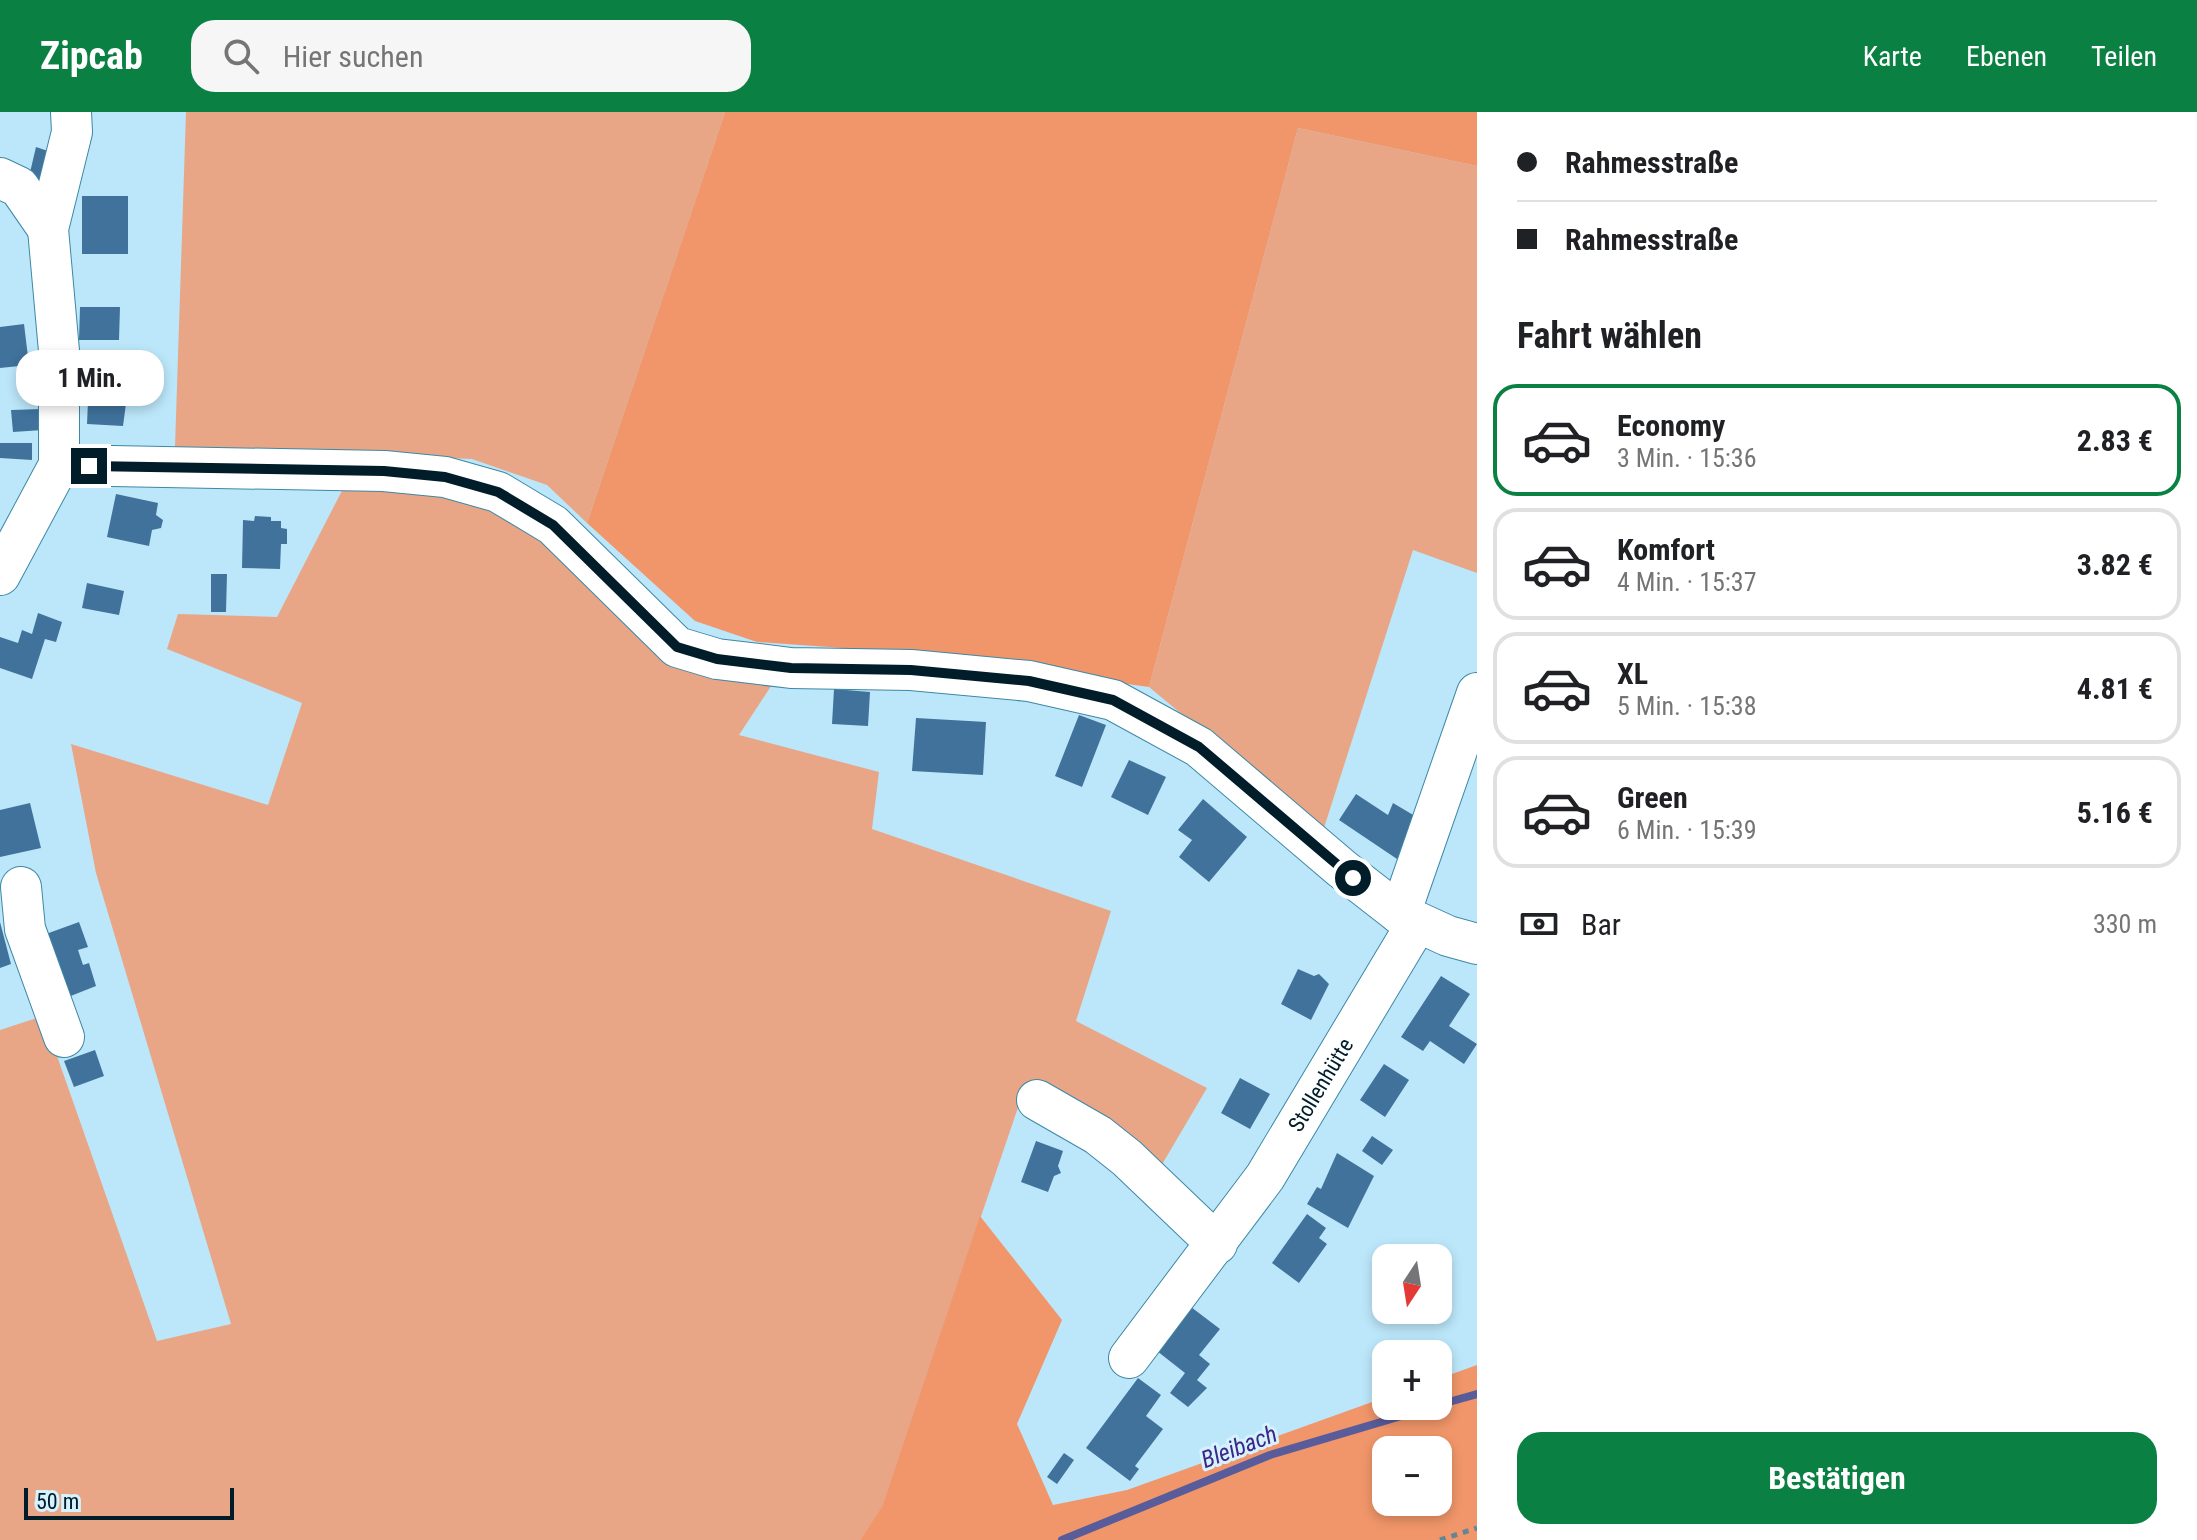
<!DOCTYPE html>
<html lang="de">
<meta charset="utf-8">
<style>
:root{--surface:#fff;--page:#f6f6f6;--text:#202124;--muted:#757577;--line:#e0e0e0;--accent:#0b8043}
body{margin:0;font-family:"Roboto Condensed",sans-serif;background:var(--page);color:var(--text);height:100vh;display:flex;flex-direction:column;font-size:30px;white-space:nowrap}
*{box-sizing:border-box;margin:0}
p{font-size:26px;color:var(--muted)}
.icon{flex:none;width:44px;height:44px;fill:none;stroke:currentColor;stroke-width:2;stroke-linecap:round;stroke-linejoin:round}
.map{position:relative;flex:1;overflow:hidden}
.side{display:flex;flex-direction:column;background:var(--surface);width:720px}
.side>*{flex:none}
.banner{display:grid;align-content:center;height:176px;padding:0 40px;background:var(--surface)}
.needle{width:52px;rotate:192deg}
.buttons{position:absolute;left:1372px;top:1132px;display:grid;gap:16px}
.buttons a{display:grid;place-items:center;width:80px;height:80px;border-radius:16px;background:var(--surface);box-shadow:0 4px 12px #0003;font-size:40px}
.scale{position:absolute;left:24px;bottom:20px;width:210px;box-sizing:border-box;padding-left:8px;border:4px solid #001d29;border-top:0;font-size:22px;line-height:28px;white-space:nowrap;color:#001d29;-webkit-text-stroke:6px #d5f2fe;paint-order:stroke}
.end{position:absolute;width:36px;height:36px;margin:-18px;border:10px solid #001d29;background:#fff;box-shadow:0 0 0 4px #fff}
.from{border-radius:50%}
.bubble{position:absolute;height:56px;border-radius:24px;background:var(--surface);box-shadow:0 4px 12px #0003;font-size:26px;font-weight:700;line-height:56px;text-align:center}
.banner b{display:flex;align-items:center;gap:28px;height:76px;font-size:30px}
.banner b+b{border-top:2px solid var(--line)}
.banner i{width:20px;height:20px;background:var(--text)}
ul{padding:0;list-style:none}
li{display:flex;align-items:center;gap:24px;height:112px;margin:0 16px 12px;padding:0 24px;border:4px solid var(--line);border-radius:24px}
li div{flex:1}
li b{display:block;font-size:30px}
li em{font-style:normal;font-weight:700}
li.current{border-color:var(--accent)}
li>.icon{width:72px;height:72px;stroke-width:1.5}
h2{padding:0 40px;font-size:36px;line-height:96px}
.pay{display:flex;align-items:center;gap:20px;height:88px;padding:0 40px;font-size:30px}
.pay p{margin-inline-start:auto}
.cta{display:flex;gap:16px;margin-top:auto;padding:16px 40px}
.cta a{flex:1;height:92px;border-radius:24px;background:var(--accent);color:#fff;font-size:32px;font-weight:700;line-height:92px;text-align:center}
header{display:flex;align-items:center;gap:48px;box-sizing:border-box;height:112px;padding:0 40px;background:var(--accent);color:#fff}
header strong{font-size:38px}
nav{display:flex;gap:44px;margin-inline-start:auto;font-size:28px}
.search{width:560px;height:72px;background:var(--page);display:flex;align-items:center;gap:20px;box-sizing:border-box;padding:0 28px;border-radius:24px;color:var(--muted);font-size:30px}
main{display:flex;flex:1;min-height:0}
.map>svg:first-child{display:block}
.green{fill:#e8a687}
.forest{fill:#f1966a;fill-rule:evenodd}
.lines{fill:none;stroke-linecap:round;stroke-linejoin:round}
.stream{stroke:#585c9a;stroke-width:8}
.building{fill:#40729c}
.minor-casing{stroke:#3d88a5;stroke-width:42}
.path{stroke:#628696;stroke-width:5;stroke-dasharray:6 6;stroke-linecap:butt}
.minor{stroke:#fff;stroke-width:40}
.route{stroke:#001d29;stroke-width:10}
.labels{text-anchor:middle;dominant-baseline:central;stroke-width:6;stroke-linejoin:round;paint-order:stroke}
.street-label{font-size:22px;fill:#001d29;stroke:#d5f2fe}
.water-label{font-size:24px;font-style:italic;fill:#3c2689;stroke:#d5f2fe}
</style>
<header>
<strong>Zipcab</strong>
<div class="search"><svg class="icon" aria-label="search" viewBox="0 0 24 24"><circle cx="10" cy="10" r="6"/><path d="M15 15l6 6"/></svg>Hier suchen</div>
<nav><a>Karte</a><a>Ebenen</a><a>Teilen</a></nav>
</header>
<main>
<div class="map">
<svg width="1477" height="1428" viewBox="0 0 1477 1428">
<rect width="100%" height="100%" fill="#bce7fa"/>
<path class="green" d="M186 0H725L587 411 547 373 472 347 175 335Z
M1298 16 1477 54V461L1413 438 1323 719 1149 575Z
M348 367 414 369 553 420 672 537 777 565 739 623 879 660 872 717 1111 799 1076 909 1207 976 1157 1061 1025 975 882 1396 860 1428H0V918L43 904 157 1229 231 1212 96 761 71 632 268 693 302 591 167 537 178 502 277 505Z"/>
<path class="forest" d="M725 0H1477V54L1298 16 1149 575 898 540 757 530 695 509 587 411Z
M980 1104 1062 1208 1017 1312 1053 1393 1127 1378 1386 1285V1294H1438V1267L1477 1253V1428H860L882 1395ZM1386 1338H1438V1390H1386Z"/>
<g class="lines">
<path class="stream" d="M1438 1293 1477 1282
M1062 1428 1270 1343 1435 1294"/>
</g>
<path class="building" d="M36 35 57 42 47 75 28 69Z
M82 84H128V142H82Z
M80 195H120L119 228H79Z
M24 212 29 253 0 256V215Z
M89 267 129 269 123 314 87 312Z
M42 297 43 318 13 320 11 298Z
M0 331H32V348L0 346Z
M116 382 158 391 156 403 163 408 161 416 152 418 149 434 107 425Z
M255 404 271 405V409H281V416L287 417V432H281L280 457 242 456 243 408 254 409Z
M211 462H227L226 500H211Z
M87 471 124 479 119 503 82 496Z
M38 501 62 510 56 530 45 527 32 567 0 556V525L18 531 22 518 32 522Z
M834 577 870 580 868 614 832 612Z
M1079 603 1106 613 1082 675 1055 664Z
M916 606 986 610 983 663 912 659Z
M1129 648 1166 665 1148 703 1111 685Z
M1356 682 1388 703 1393 691 1420 707 1400 749 1339 708Z
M1203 687 1247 725 1209 770 1179 745 1192 728 1178 718Z
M30 691 41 736 0 745V698Z
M0 810 11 852 0 856Z
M79 810 88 835 78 838 83 853 89 851 96 874 58 889 35 826Z
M1298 857 1314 864 1319 862 1329 872 1311 908 1281 892Z
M1441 864 1470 882 1449 914 1477 932 1464 952 1430 929 1423 939 1401 925Z
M95 938 104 964 74 975 64 949Z
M1384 952 1409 968 1385 1005 1360 988Z
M1240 966 1270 982 1250 1017 1221 1001Z
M1372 1024 1393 1038 1382 1053 1362 1039Z
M1036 1029 1063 1039 1058 1054 1061 1061 1054 1064 1048 1080 1021 1070Z
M1337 1041 1374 1064 1348 1116 1307 1092 1317 1075 1321 1077Z
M1307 1102 1326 1116 1319 1126 1327 1132 1299 1171 1272 1151Z
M1191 1195 1220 1217 1199 1243 1210 1252 1197 1268 1207 1276 1188 1295 1170 1281 1185 1261 1157 1239Z
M1138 1266 1161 1283 1146 1304 1163 1317 1135 1354 1139 1357 1130 1369 1086 1336Z
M1064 1341 1074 1348 1057 1372 1047 1365Z"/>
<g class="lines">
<defs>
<g id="minor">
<path d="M0 66 19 75 48 117"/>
<path d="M59 353 384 359 445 365 498 380 553 413 677 535 717 547 791 556 911 558 1029 569 1113 588 1199 635 1341 756 1400 802 1448 824 1477 832"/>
<path d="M0 463 59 353V239L48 117 72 20 71 0"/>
<path d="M21 775 25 817 64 925"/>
<path d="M1400 802 1477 581"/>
<path d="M1037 988 1098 1023 1127 1046 1217 1132"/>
<path id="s1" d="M1129 1246 1265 1065 1417 811"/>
</g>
</defs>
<use href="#minor" class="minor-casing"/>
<path class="path" d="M1440 1428 1477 1416"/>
<use href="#minor" class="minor"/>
</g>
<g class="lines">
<path class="route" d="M89 354 384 359 445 365 498 380 553 413 677 535 717 547 791 556 911 558 1029 569 1113 588 1199 635 1353 766"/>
</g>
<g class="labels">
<g class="street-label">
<text stroke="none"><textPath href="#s1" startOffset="334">Stollenhütte</textPath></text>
</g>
<g class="water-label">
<text transform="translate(1239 1335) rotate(-21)">Bleibach</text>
</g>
</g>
</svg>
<div class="buttons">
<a><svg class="needle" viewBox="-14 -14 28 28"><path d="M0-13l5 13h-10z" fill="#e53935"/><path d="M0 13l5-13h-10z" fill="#757577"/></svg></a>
<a>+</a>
<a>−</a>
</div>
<div class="scale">50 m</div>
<i class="end from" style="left:1353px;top:766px"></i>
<i class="end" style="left:89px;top:354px"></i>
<div class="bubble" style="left:16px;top:238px;width:148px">1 Min.</div>
</div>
<section class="side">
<div class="banner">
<b><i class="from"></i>Rahmesstraße</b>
<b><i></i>Rahmesstraße</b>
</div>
<h2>Fahrt wählen</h2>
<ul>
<li class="current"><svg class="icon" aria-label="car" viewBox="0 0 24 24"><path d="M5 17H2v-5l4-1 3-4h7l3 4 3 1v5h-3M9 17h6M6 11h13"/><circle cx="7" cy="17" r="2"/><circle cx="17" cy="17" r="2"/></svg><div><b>Economy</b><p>3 Min. · 15:36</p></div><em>2.83 €</em></li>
<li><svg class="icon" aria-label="car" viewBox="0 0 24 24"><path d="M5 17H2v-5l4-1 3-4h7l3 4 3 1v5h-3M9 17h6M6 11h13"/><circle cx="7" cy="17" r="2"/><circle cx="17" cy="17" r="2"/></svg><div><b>Komfort</b><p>4 Min. · 15:37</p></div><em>3.82 €</em></li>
<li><svg class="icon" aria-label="car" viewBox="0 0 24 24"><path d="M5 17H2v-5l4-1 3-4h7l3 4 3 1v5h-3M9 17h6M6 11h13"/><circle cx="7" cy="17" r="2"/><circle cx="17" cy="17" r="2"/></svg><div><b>XL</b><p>5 Min. · 15:38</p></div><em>4.81 €</em></li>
<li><svg class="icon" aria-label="car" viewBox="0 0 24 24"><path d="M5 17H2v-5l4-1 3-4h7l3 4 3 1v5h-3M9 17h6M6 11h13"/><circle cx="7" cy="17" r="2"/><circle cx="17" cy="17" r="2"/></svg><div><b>Green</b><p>6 Min. · 15:39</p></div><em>5.16 €</em></li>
</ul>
<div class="pay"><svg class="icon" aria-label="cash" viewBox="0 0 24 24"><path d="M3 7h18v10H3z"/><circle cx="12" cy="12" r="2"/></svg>Bar<p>330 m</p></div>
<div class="cta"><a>Bestätigen</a></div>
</section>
</main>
